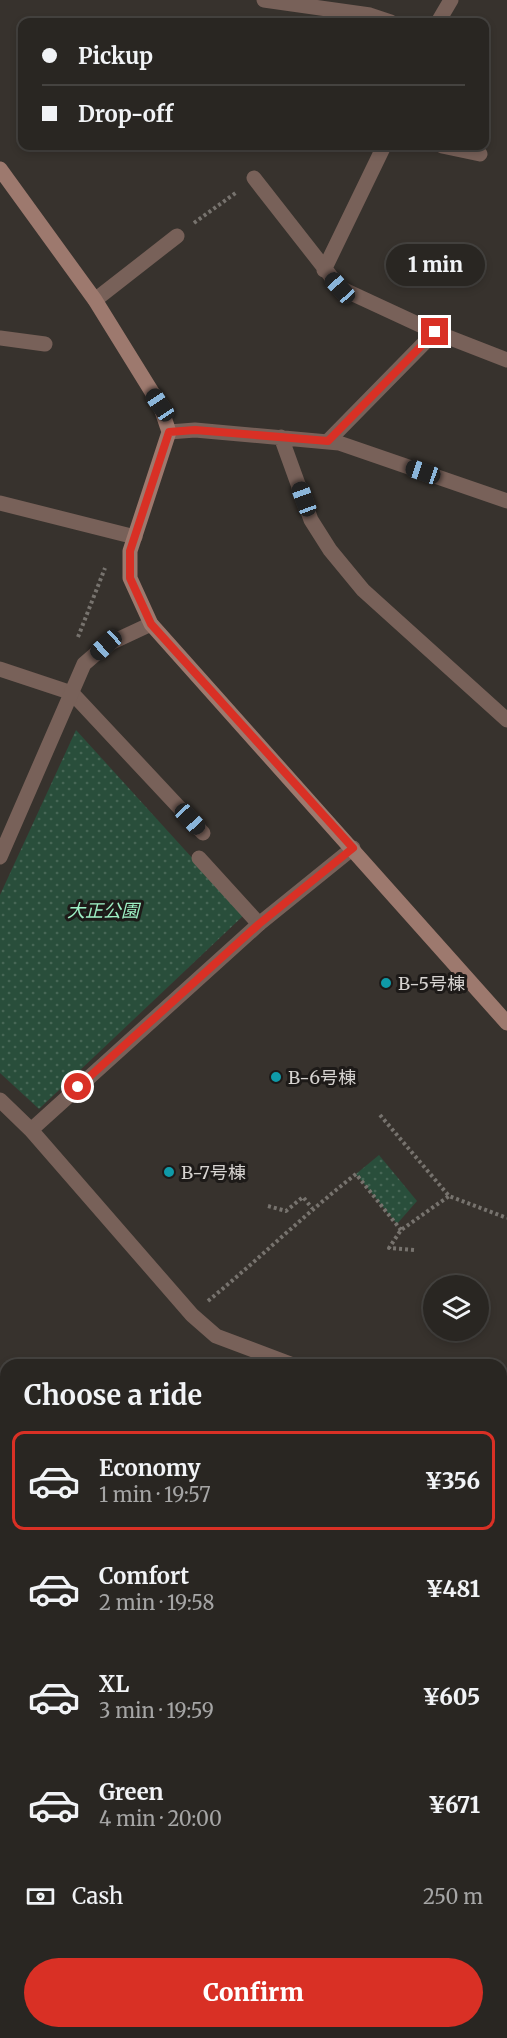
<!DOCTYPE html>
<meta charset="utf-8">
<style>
:root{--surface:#292622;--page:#312e2a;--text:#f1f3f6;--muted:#a5a5a5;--line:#454340;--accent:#d93025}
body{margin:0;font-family:Merriweather,"Noto Sans JP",serif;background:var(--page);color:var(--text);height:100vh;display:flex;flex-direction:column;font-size:22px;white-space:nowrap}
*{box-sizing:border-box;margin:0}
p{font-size:20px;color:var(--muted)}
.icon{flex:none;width:33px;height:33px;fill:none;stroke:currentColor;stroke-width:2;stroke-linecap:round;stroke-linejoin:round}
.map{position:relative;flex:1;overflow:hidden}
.details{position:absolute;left:0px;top:1359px;width:507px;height:680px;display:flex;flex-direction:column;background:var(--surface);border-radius:18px 18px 0 0;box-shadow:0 3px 9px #0003,0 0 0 2px var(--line)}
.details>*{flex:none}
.top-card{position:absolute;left:18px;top:18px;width:471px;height:132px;border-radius:12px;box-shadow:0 3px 9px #0003,0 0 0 2px var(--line);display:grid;align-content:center;height:132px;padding:0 24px;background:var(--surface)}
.controls{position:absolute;left:423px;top:1275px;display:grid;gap:12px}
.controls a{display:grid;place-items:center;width:66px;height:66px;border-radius:50%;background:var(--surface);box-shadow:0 3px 9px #0003,0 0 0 2px var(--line);font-size:30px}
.end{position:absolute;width:27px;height:27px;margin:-14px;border:8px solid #d93025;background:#fff;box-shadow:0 0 0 3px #fff}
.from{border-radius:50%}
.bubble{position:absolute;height:42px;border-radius:21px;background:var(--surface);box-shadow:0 3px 9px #0003,0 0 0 2px var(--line);font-size:20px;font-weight:800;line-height:42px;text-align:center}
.car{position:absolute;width:18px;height:36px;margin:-18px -9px;border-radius:8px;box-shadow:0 0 4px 2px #0007;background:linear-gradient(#222 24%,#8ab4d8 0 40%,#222 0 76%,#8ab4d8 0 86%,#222 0)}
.top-card b{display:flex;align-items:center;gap:21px;height:57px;font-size:22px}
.top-card b+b{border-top:2px solid var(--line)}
.top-card i{width:15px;height:15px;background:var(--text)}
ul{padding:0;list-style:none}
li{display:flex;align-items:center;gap:18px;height:99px;margin:0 12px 9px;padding:0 12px;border:3px solid transparent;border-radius:12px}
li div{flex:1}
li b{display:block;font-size:22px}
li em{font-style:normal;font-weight:800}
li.on{border-color:var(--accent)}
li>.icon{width:54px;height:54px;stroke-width:1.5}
h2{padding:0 24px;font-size:27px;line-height:72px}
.pay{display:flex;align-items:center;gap:15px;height:66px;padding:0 24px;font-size:22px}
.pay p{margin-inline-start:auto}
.cta{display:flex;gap:12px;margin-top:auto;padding:12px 24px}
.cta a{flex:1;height:69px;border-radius:36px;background:var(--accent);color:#fff;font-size:24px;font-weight:800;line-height:69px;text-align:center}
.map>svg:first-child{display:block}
.park{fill:url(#park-dots)}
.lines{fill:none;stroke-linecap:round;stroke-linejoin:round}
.path{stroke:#77736e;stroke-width:4;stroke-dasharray:3 3;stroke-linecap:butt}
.lane{stroke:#786159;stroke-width:15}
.street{stroke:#786159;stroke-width:15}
.secondary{stroke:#9d796e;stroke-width:15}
.route{stroke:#d93025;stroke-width:8}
.culture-dot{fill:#0f9aa8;stroke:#1d1a18;stroke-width:2}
.labels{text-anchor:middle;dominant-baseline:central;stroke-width:6;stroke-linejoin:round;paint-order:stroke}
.park-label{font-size:18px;font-style:italic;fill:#9ef1c5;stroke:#1d1a18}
.poi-label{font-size:18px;fill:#d6d3d0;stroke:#1d1a18;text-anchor:start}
</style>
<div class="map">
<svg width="507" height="2038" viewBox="0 0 507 2038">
<defs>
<pattern id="park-dots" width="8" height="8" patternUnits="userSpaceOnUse" patternTransform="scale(1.5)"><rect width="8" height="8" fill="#294e3b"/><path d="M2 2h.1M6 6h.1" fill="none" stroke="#476756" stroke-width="1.8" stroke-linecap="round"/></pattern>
</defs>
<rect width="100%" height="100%" fill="#37322d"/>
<path class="park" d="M76 730 244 915 39 1109 0 1073V895Z
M379 1155 417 1201 397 1224 356 1174Z"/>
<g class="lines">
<path class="path" d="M194 223 237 192
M78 637 105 568
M380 1115 449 1196 507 1218
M268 1206 286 1211 303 1197 312 1208
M414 1250 389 1248 401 1230 449 1196
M208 1301C259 1259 305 1214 356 1174L401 1230"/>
<path class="lane" d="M442 146 480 154
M0 338 45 344
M0 503 135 537
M0 669 72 693 203 833
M199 858 259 924"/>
<path class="street" d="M264 0 370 15 391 22
M438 22 451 0
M254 178 340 288 435 332 507 360
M324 270 384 146
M95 300 177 236
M169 432 195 430 339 443 507 501
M281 437 311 520 330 550 363 590 507 720
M328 441 435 332
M0 857 84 664 106 645 151 624
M0 1100 31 1130 192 1315 216 1336 293 1365
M31 1130 259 924 353 848
M501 1445 507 1448
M0 1541 6 1551
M0 1576 6 1573"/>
<path class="secondary" d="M0 169 95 300 160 405 169 432 130 551V578L151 624 507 1023
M0 1841 6 1842
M501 1892 507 1893"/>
</g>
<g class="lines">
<path class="route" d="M78 1087 259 924 353 848 151 624 130 578V551L169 432 195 430 328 441 435 332"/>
</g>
<g class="culture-dot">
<circle cx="386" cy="983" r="6"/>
<circle cx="276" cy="1077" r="6"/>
<circle cx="169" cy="1172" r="6"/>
</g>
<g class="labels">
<g class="park-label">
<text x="103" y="910">大正公園</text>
</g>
<g class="poi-label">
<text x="398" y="983">B-5号棟</text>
<text x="288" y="1077">B-6号棟</text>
<text x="181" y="1172">B-7号棟</text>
</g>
</g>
</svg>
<div class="controls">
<a><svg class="icon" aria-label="layers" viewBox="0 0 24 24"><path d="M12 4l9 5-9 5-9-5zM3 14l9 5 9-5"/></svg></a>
</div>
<i class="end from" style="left:78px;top:1087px"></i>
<i class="end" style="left:435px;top:332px"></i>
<div class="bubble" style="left:386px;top:244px;width:99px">1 min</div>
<i class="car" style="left:340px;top:288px;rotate:318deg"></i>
<i class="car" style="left:160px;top:405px;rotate:326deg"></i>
<i class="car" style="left:423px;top:472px;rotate:289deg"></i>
<i class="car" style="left:304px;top:499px;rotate:340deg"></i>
<i class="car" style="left:106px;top:645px;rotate:228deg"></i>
<i class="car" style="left:190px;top:819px;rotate:137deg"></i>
<div class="top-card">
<b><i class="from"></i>Pickup</b>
<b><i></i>Drop-off</b>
</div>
<section class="details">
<h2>Choose a ride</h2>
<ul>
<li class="on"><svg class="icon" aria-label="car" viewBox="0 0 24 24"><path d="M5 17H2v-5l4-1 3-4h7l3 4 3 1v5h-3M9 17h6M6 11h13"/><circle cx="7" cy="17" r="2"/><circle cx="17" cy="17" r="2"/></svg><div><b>Economy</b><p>1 min · 19:57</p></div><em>¥356</em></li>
<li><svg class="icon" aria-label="car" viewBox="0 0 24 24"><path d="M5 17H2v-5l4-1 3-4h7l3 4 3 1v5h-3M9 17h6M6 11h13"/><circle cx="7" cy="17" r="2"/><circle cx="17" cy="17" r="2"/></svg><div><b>Comfort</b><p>2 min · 19:58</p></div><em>¥481</em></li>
<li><svg class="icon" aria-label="car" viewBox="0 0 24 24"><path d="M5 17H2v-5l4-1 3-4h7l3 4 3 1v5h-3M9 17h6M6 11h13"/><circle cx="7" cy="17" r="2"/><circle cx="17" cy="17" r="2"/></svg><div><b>XL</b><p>3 min · 19:59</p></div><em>¥605</em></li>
<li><svg class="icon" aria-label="car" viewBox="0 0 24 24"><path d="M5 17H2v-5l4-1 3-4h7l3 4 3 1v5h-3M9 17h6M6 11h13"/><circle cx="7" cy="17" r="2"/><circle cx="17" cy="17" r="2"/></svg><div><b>Green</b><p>4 min · 20:00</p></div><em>¥671</em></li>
</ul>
<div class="pay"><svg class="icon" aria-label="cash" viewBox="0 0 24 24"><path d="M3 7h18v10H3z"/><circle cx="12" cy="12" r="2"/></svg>Cash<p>250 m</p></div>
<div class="cta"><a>Confirm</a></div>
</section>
</div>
